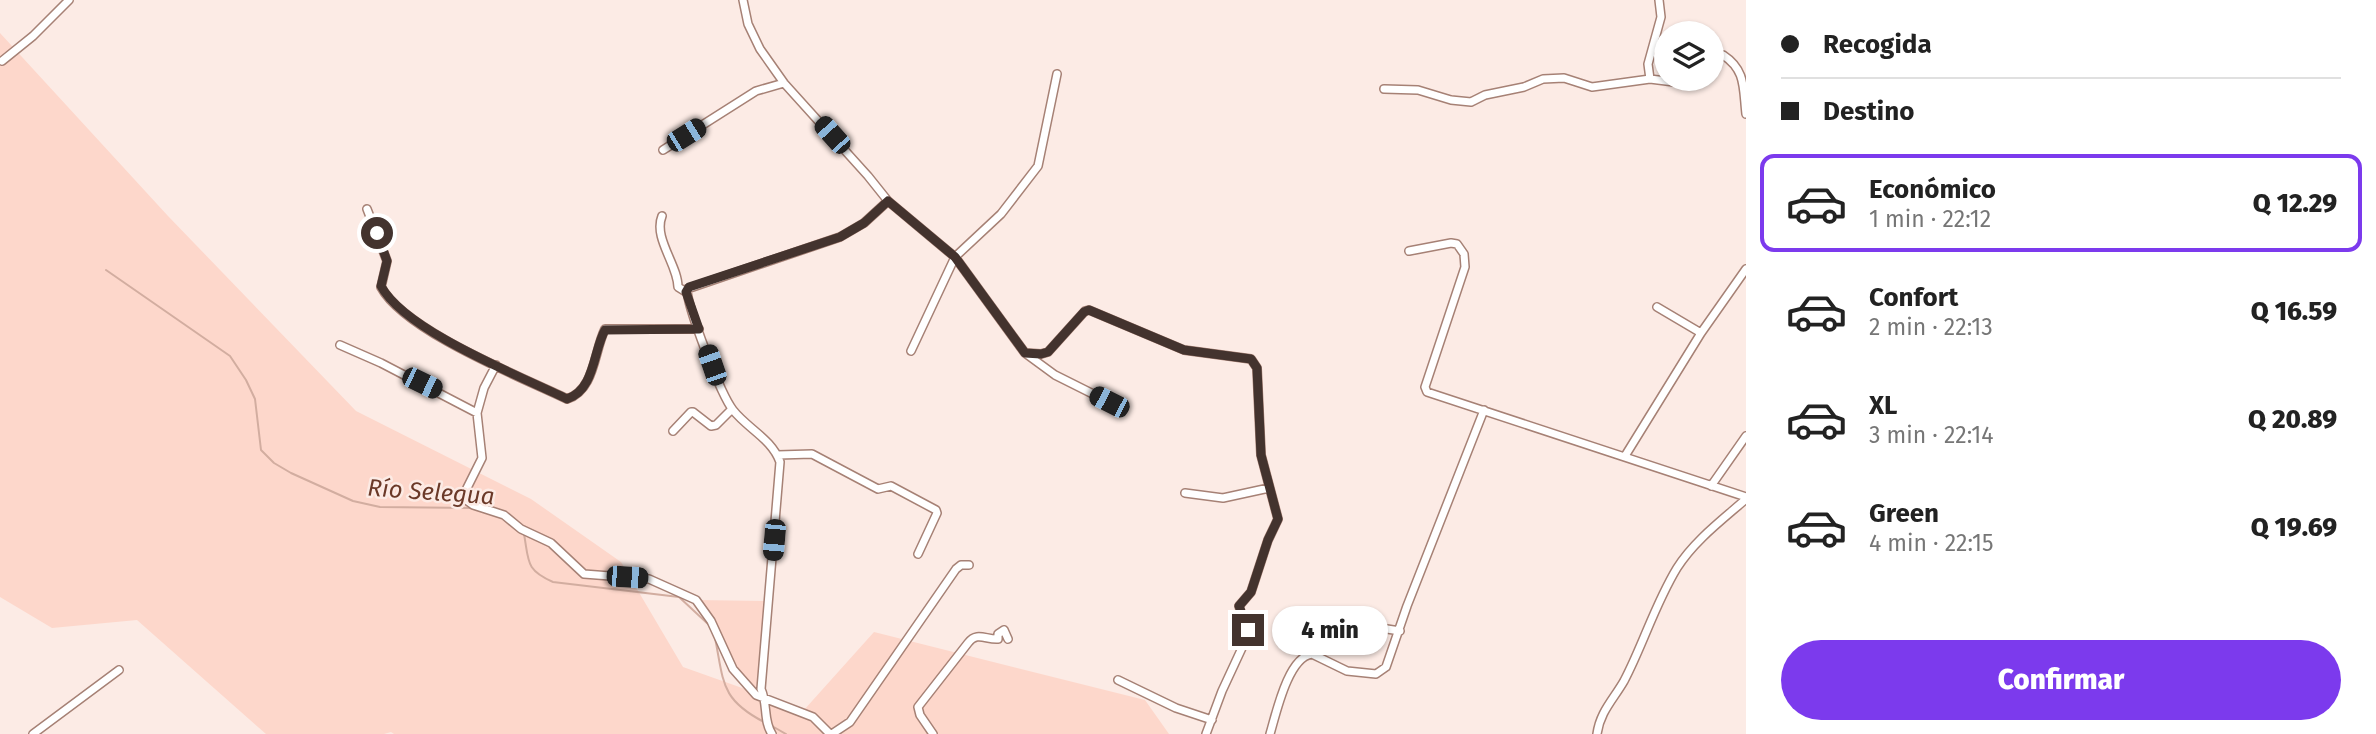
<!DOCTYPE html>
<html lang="es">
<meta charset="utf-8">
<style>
:root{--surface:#fff;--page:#f2f2f2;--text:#222;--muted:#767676;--line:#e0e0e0;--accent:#7c3aed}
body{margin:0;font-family:"Fira Sans",sans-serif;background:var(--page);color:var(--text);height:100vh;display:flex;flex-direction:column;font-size:26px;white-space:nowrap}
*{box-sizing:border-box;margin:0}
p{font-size:23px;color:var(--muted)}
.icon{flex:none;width:38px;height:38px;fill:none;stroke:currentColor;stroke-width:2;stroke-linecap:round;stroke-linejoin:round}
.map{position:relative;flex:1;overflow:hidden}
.side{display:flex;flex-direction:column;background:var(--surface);width:630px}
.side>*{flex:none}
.hud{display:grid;align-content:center;height:154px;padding:0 35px;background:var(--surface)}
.buttons{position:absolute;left:1654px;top:21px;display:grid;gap:14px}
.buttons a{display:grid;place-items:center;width:70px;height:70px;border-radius:50%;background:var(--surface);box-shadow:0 2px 5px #0004;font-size:35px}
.end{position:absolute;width:32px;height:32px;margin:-16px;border:9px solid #43332e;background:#fff;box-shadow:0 0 0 4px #fff}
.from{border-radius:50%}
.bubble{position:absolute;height:49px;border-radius:24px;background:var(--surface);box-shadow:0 2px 5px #0004;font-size:23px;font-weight:800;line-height:49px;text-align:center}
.car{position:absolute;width:21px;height:42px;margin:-21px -10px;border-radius:9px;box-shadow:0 0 5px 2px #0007;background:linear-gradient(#222 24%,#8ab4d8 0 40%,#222 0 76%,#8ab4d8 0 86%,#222 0)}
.hud b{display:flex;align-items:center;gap:24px;height:66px;font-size:26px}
.hud b+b{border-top:2px solid var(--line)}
.hud i{width:18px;height:18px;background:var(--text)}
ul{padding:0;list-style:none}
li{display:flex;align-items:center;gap:21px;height:98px;margin:0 14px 10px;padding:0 21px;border:4px solid transparent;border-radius:14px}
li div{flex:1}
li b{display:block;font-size:26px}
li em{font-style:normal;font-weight:800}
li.active{border-color:var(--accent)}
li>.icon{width:63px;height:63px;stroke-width:1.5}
.button{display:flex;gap:14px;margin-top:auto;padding:14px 35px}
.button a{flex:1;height:80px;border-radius:42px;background:var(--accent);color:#fff;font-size:28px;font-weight:800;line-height:80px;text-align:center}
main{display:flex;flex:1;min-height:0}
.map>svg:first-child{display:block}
.green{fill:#fdd7cb}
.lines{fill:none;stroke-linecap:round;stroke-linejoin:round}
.stream{stroke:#d2ada0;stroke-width:2}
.street-casing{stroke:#a68175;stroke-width:10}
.street{stroke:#fff;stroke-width:7}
.route{stroke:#43332e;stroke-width:9}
.labels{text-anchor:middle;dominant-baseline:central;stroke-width:5;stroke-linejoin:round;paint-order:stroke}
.water-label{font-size:24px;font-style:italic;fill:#6b3928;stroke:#fcebe5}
</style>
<main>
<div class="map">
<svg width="1746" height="734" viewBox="0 0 1746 734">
<rect width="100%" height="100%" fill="#fcebe5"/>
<path class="green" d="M0 33 168 216 356 411 531 499 621 562 683 667 804 710 874 632 1145 700 1169 734H394L391 732 384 734H266L137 620 52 628 0 597Z
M696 600 770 601 761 689 755 690 735 670Z"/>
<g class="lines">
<path class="stream" d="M106 270 230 356 246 380 255 399 261 450 274 463 291 473 353 501 380 507 473 508
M524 534C529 561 525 570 553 582L679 597 708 624
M715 638C724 682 720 699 764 722
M772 726 786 734"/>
<defs>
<path id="street" d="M743 0 748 24 760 49 784 83 868 176 888 201 955 257 1025 353 1055 375 1109 402
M1712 59 1723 55C1746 70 1743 88 1746 114
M2 61 33 36 69 0
M1650 79 1648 64 1661 17 1659 0
M1384 89 1418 90 1451 100 1471 102 1485 95 1524 87 1543 79 1564 78 1592 87 1650 79 1674 82 1679 79
M663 150 756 91 784 83
M367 209 387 261 381 287C405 331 519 376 567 399 595 390 594 351 605 329H699
M662 216C653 238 678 265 678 287L686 292
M1409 251 1451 243 1457 244 1464 254 1465 267 1425 387 1427 392 1746 497
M1657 307 1701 333
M340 345 381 363 477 413
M911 351 955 257 1001 214 1038 166 1057 74
M1025 353 1041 354 1048 352 1085 311 1089 310 1184 350 1251 359 1257 368 1261 455 1278 519 1268 540 1251 592 1239 606 1248 635 1222 691 1206 734
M496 365 484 388 477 413 482 458 465 492 466 500 473 505 504 515 521 529 551 543 584 574 649 579 696 600 711 621 733 669 756 695 813 717 830 734
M673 431 691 412H693L711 426 716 425 732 409
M778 455 812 454 878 489 891 486 936 510 937 513 918 554
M1625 456 1701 333 1746 269
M1711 486 1746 436
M1185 493 1223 498 1269 488
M1374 627 1400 631
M1118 680 1176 708 1212 720
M33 734 119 670
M772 734C763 721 768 704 761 689L780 462C772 439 748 429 733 410 721 395 687 307 687 289L840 237 864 223 888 201
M832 734 850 722 956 569 961 565H969
M933 734 920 715 918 707 968 643C977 631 986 640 998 639V634L1004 630 1008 639
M1270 734C1276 714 1288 657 1312 654L1347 671 1376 674 1386 667 1407 606 1484 410
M1597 734C1600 712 1613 700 1624 681 1643 645 1655 604 1677 568 1694 541 1722 520 1746 499"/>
</defs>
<use href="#street" class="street-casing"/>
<use href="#street" class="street"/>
</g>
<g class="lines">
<path class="route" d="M377 233 387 261 381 286C405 331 520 376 567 399 595 390 593 351 605 330L699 329 686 292 689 287 840 237 864 223 888 201 955 257 1025 353 1041 354 1048 352 1084 312 1089 310 1184 350 1251 359 1257 368 1261 455 1278 519 1268 540 1251 592 1239 606 1248 630"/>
</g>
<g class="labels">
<g class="water-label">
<text transform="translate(431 492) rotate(4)">Río Selegua</text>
</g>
</g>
</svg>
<div class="buttons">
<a><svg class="icon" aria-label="layers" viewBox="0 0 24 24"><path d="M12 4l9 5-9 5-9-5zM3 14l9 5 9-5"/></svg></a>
</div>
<i class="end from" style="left:377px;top:233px"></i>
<i class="end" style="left:1248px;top:630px"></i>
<div class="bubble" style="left:1272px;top:606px;width:116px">4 min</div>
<i class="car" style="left:686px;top:135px;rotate:58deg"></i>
<i class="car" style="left:832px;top:135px;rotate:318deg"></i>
<i class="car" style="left:712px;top:365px;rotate:341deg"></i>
<i class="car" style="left:422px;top:383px;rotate:116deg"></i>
<i class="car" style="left:1109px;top:402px;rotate:297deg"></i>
<i class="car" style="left:774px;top:540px;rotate:185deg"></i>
<i class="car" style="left:627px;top:577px;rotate:94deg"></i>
</div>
<section class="side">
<div class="hud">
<b><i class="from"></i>Recogida</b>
<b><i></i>Destino</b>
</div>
<ul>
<li class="active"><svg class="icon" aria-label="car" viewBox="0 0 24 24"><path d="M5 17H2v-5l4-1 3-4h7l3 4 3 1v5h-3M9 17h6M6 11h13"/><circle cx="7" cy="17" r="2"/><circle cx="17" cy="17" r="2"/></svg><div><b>Económico</b><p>1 min · 22:12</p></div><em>Q 12.29</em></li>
<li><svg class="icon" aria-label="car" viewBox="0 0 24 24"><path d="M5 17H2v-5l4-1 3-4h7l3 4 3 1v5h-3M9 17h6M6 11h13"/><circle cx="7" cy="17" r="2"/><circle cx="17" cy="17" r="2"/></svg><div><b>Confort</b><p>2 min · 22:13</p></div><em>Q 16.59</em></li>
<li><svg class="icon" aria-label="car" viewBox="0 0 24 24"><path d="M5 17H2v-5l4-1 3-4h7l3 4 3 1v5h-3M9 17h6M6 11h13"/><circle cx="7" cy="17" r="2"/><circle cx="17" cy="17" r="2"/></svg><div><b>XL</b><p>3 min · 22:14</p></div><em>Q 20.89</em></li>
<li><svg class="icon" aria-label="car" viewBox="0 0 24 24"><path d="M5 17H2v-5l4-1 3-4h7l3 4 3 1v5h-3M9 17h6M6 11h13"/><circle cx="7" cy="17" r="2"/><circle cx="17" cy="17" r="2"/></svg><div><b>Green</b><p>4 min · 22:15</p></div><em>Q 19.69</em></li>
</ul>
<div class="button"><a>Confirmar</a></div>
</section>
</main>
